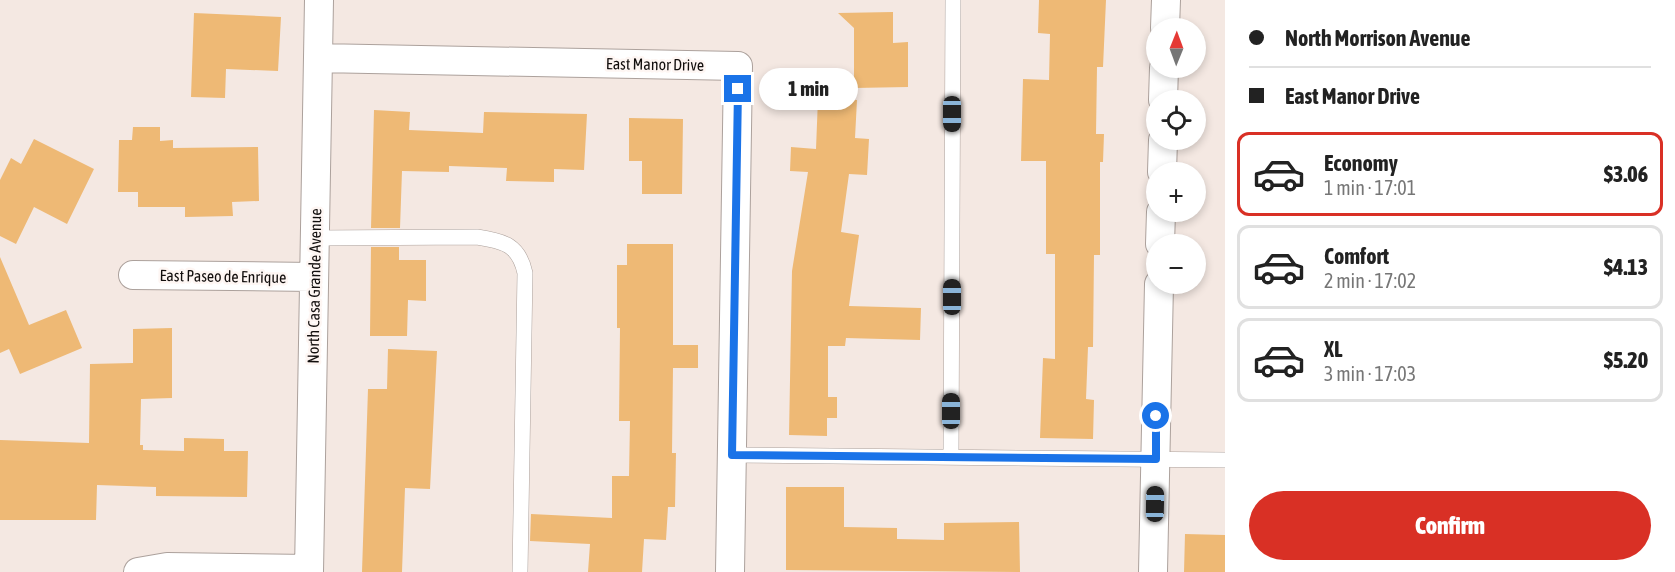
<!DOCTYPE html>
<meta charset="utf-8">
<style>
:root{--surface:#fff;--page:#f6f6f6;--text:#222;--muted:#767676;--line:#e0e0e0;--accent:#d93025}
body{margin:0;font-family:"Asap Condensed",sans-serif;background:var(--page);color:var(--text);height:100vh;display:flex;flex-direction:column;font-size:22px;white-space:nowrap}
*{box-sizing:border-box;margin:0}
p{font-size:20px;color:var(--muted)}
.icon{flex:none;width:33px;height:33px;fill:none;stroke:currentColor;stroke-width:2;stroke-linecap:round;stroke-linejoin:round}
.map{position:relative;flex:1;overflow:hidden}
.sheet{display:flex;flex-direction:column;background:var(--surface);width:450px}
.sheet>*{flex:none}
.guide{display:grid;align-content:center;height:132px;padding:0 24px;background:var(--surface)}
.needle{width:39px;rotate:1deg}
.buttons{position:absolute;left:1146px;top:18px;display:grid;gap:12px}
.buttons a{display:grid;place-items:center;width:60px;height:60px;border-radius:50%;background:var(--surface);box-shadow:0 3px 9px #0003;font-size:30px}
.end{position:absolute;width:27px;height:27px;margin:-14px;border:8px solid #1a73e8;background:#fff;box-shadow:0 0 0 3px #fff}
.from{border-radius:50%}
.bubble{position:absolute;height:42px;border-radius:21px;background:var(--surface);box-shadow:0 3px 9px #0003;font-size:20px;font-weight:800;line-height:42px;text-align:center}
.car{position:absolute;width:18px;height:36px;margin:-18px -9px;border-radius:8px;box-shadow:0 0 4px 2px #0007;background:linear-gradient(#222 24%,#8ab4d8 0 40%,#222 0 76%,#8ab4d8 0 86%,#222 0)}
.guide b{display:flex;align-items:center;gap:21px;height:57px;font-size:22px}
.guide b+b{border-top:2px solid var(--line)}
.guide i{width:15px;height:15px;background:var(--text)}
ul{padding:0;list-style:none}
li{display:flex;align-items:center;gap:18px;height:84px;margin:0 12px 9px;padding:0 12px;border:3px solid var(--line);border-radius:12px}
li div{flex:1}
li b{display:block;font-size:22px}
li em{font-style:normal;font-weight:800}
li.active{border-color:var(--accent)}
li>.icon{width:54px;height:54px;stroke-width:1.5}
.cta{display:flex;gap:12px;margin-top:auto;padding:12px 24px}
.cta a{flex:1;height:69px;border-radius:36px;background:var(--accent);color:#fff;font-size:24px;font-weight:800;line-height:69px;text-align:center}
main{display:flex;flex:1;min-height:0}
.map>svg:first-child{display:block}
.building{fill:#eeb975}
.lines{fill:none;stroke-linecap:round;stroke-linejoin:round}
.lane-casing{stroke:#aca19c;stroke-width:16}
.street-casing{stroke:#aca19c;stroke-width:30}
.lane{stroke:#fff;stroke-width:15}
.street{stroke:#fff;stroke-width:28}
.route{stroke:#1a73e8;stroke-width:8}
.labels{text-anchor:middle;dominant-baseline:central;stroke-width:5;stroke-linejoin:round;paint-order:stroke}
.street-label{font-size:16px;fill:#120e0d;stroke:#fef6f3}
</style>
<main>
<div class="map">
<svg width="1225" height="572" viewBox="0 0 1225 572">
<rect width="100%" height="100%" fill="#f4e8e2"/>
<path class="building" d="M1039 0H1106L1103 67H1097L1096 134H1104L1103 162H1100V255H1094L1093 347H1088L1086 399 1094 400 1093 439 1040 438 1043 358 1055 359V254H1046V161H1021L1023 79 1049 80 1050 34 1038 33Z
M893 12V43L908 42V87L854 88V28L838 13Z
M194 13 281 17 278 71 226 69 225 98 191 97Z
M818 98 857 100 855 138 869 139 867 175 849 174 841 232 859 235 849 306 921 308 920 340 846 338 845 346H828V397H837V418H827V436L789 435 792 271 808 172 790 171 791 147 816 149Z
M374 110 410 112 409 130 483 133 484 112 587 114 584 170 554 169V182L506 181 507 168 449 166V172L402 171 400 228H371Z
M629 118 683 119 682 194H642V161H629Z
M133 127H160V141L173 140V148L258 147 259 201 232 202 233 216 185 217V207H138V192H118L119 140H132Z
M34 139 94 169 67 224 34 207 16 244 0 236V180L11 158 21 164Z
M627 244H673V345H698V368H673L672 453H676L675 507H668L666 540 644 539 642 572H588L590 544 530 541 531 514 612 518V476H629L630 421H619L620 328H617V265H627Z
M371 247H399V260H426V301L408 300 407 336H370Z
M0 257 29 325 66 310 82 348 20 374 9 349 0 353Z
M172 328V398L141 399 140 445H143V450L184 451V438L224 439V451H248L247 497 156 496V487L97 485 96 520H0V440L89 443 90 364 133 363V329Z
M388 349 437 351 430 489 405 488 402 572H362L368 389H387Z
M786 487H844V527L897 528V539L944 540V523L1019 522 1020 572 786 570Z
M1185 534 1225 535V572H1184Z"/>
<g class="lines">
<defs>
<path id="lane" d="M314 238 477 237C504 241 519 245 525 273L520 572
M732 455 1225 460
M951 457 953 0"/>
<path id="street" d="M1165 28 1166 0
M318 58 738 66 730 572
M1163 100 1164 68
M1162 172 1163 140
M1160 244 1161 212
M133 275 314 277
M138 572 167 567 309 569
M309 572 319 0
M1153 572 1159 284"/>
</defs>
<use href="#lane" class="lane-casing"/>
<use href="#street" class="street-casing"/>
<use href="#lane" class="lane"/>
<use href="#street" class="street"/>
</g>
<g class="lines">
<path class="route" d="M738 89 732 455 1156 459V416"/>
</g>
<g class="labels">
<g class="street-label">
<text transform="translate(655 64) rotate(1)">East Manor Drive</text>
<text transform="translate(223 276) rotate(1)">East Paseo de Enrique</text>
<text transform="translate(314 286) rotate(-89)">North Casa Grande Avenue</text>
</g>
</g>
</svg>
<div class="buttons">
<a><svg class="needle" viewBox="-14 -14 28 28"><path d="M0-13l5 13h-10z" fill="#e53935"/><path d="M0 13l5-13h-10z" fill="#767676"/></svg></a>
<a><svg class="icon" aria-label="locate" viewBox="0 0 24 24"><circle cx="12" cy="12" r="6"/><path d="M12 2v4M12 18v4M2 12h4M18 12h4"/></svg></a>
<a>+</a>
<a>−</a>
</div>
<i class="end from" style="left:1156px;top:416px"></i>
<i class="end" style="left:738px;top:89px"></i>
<div class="bubble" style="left:759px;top:68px;width:99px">1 min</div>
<i class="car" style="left:952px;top:114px;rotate:180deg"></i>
<i class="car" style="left:952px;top:297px;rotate:0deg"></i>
<i class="car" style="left:951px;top:411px;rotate:0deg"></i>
<i class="car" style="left:1155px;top:504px;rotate:1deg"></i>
</div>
<section class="sheet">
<div class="guide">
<b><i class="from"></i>North Morrison Avenue</b>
<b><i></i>East Manor Drive</b>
</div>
<ul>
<li class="active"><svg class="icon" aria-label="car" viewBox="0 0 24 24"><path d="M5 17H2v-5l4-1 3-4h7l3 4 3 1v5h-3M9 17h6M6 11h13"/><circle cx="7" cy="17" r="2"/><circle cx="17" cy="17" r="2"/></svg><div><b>Economy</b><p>1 min · 17:01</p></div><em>$3.06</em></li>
<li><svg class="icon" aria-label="car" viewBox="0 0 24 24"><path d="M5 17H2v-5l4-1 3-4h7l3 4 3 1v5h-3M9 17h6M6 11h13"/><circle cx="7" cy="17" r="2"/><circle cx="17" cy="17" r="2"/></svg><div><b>Comfort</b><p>2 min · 17:02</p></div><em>$4.13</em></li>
<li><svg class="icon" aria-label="car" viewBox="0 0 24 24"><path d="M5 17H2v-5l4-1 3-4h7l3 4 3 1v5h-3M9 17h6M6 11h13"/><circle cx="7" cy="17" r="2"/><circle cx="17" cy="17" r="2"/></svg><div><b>XL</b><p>3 min · 17:03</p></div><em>$5.20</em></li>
</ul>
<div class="cta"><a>Confirm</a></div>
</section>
</main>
